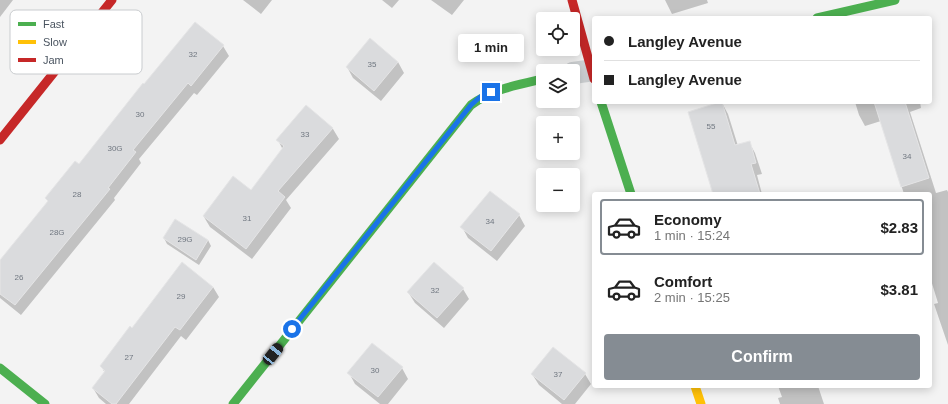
<!DOCTYPE html>
<meta charset="utf-8">
<style>
:root{--surface:#fff;--page:#f2f2f2;--text:#222;--muted:#767676;--line:#e0e0e0;--accent:#858c93}
body{margin:0;font-family:Helvetica,sans-serif;background:var(--page);color:var(--text);height:100vh;display:flex;flex-direction:column;font-size:15px;white-space:nowrap}
*{box-sizing:border-box;margin:0}
p{font-size:13px;color:var(--muted)}
.icon{flex:none;width:22px;height:22px;fill:none;stroke:currentColor;stroke-width:2;stroke-linecap:round;stroke-linejoin:round}
.map{position:relative;flex:1;overflow:hidden}
.panel{position:absolute;left:592px;top:192px;width:340px;height:196px;display:flex;flex-direction:column;background:var(--surface);border-radius:4px;box-shadow:0 2px 10px #0003}
.panel>*{flex:none}
.banner{position:absolute;left:592px;top:16px;width:340px;height:88px;border-radius:4px;box-shadow:0 2px 10px #0003;display:grid;align-content:center;height:88px;padding:0 12px;background:var(--surface)}
.controls{position:absolute;left:536px;top:12px;display:grid;gap:8px}
.controls a{display:grid;place-items:center;width:44px;height:44px;border-radius:4px;background:var(--surface);box-shadow:0 2px 10px #0003;font-size:20px}
.end{position:absolute;width:18px;height:18px;margin:-9px;border:5px solid #1a73e8;background:#fff;box-shadow:0 0 0 2px #fff}
.from{border-radius:50%}
.bubble{position:absolute;height:28px;border-radius:4px;background:var(--surface);box-shadow:0 2px 10px #0003;font-size:13px;font-weight:600;line-height:28px;text-align:center}
.car{position:absolute;width:12px;height:24px;margin:-12px -6px;border-radius:5px;box-shadow:0 0 3px 1px #0007;background:linear-gradient(#222 24%,#8ab4d8 0 40%,#222 0 76%,#8ab4d8 0 86%,#222 0)}
.banner b{display:flex;align-items:center;gap:14px;height:38px;font-size:15px}
.banner b+b{border-top:1px solid var(--line)}
.banner i{width:10px;height:10px;background:var(--text)}
ul{padding:7px 0 0;list-style:none}
li{display:flex;align-items:center;gap:12px;height:56px;margin:0 8px 6px;padding:0 4px;border:2px solid transparent;border-radius:4px}
li div{flex:1}
li b{display:block;font-size:15px}
li em{font-style:normal;font-weight:600}
li.current{border-color:var(--accent)}
li>.icon{width:36px;height:36px;stroke-width:1.5}
.action{display:flex;gap:8px;margin-top:auto;padding:8px 12px}
.action a{flex:1;height:46px;border-radius:4px;background:var(--accent);color:#fff;font-size:16px;font-weight:600;line-height:46px;text-align:center}
.map>svg:first-child{display:block}
.shadow{fill:#0003}
.building{fill:#dadbdd;stroke:#e5e5e6}
.lines{fill:none;stroke-linecap:round;stroke-linejoin:round}
.street{stroke:#cfd2d4;stroke-width:22}
.fast{stroke:#4caf50;stroke-width:9}
.slow{stroke:#ffc107;stroke-width:9}
.jam{stroke:#c62828;stroke-width:9}
.route{stroke:#1a73e8;stroke-width:5}
.labels{text-anchor:middle;dominant-baseline:central;stroke-width:3.5;stroke-linejoin:round;paint-order:stroke}
.number-label{font-size:8px;fill:#707780}
.key{fill:#fff;stroke:#c9cccf;stroke-width:1}
.key-label{font-size:11px;fill:#4a5460}
</style>
<div class="map">
<svg width="948" height="404" viewBox="0 0 948 404">
<rect width="100%" height="100%" fill="#f3f3f3"/>
<path class="shadow" d="M0 0H13L0 17Z
M243 0H272L261 14Z
M382 0H399L392 8Z
M431 0H464L452 15Z
M665 0H707L708 3 672 14Z
M195 24 223 46 229 56 197 95 194 93 139 159 141 163 114 198 115 200 21 315 0 298V262L48 202 46 198 79 165Z
M398 62 404 73 381 101 353 78 347 67Z
M855 102H920L921 108 910 112 936 193 947 190 948 192V345L934 304 938 303 930 277V194H904L881 121 865 126 859 115Z
M722 103 728 114 738 146 749 142 755 153 762 174 757 175 762 194H723Z
M306 106 333 129 339 139 286 200 291 208 252 259 210 227 204 217 251 191 283 150 278 140Z
M519 215 525 226 497 261 468 238 462 227Z
M164 238 208 240 211 246 199 265 167 244Z
M213 287 219 297 186 340 181 336 129 404H106L99 398 93 388 105 373 101 366 132 329Z
M463 289 469 299 444 328 415 303 408 292Z
M402 368 408 379 388 404H380L355 384 349 373Z
M532 374H585L591 384 575 404H562L539 385Z
M778 386H818L824 404H780L778 398 782 397Z"/>
<path class="building" d="M195 22 224 45 191 86 188 83 133 150 136 152 108 188 110 189 15 305 0 294V260L48 201 45 198 75 161 79 164 143 83 144 84Z
M370 38 398 62 374 91 346 67Z
M720 102H722L735 145 750 141 756 163 751 164 760 194H713L688 112Z
M874 102H905L929 178 901 187Z
M306 105 333 128 278 191 285 197 246 249 203 216 233 176 251 190 284 146 276 140Z
M490 191 520 214 491 251 460 227Z
M175 219 208 240 196 260 163 238Z
M182 262 213 287 180 330 175 327 116 404H112L92 388 105 371 100 366 130 326 132 328Z
M434 262 464 288 437 318 407 292Z
M372 343 403 367 378 397 347 373Z
M553 347 586 373 564 400 531 374Z"/>
<g class="lines">
<path class="street" d="M573 73 594 70"/>
<path class="fast" d="M817 18 895 0
M601 102 631 194
M0 368 45 404
M233 404 471 105C493 89 517 85 543 79"/>
<path class="slow" d="M695 386 701 404"/>
<path class="jam" d="M572 0 594 79
M0 140 112 0"/>
</g>
<g class="lines">
<path class="route" d="M292 329 471 105 480 97 491 92"/>
</g>
<g class="labels">
<g class="number-label">
<text x="193" y="54">32</text>
<text x="372" y="64">35</text>
<text x="140" y="114">30</text>
<text x="711" y="126">55</text>
<text x="305" y="134">33</text>
<text x="115" y="148">30G</text>
<text x="907" y="156">34</text>
<text x="77" y="194">28</text>
<text x="247" y="218">31</text>
<text x="490" y="221">34</text>
<text x="57" y="232">28G</text>
<text x="185" y="239">29G</text>
<text x="19" y="277">26</text>
<text x="435" y="290">32</text>
<text x="181" y="296">29</text>
<text x="129" y="357">27</text>
<text x="375" y="370">30</text>
<text x="558" y="374">37</text>
</g>
</g>
<rect x="10" y="10" width="132" height="64" rx="6" class="key"/>
<rect x="18" y="22" width="18" height="4" fill="#4caf50"/>
<rect x="18" y="40" width="18" height="4" fill="#ffc107"/>
<rect x="18" y="58" width="18" height="4" fill="#c62828"/>
<g class="key-label">
<text x="43" y="28">Fast</text>
<text x="43" y="46">Slow</text>
<text x="43" y="64">Jam</text>
</g>
</svg>
<div class="controls">
<a><svg class="icon" aria-label="locate" viewBox="0 0 24 24"><circle cx="12" cy="12" r="6"/><path d="M12 2v4M12 18v4M2 12h4M18 12h4"/></svg></a>
<a><svg class="icon" aria-label="layers" viewBox="0 0 24 24"><path d="M12 4l9 5-9 5-9-5zM3 14l9 5 9-5"/></svg></a>
<a>+</a>
<a>−</a>
</div>
<i class="end from" style="left:292px;top:329px"></i>
<i class="end" style="left:491px;top:92px"></i>
<div class="bubble" style="left:458px;top:34px;width:66px">1 min</div>
<i class="car" style="left:273px;top:354px;rotate:39deg"></i>
<div class="banner">
<b><i class="from"></i>Langley Avenue</b>
<b><i></i>Langley Avenue</b>
</div>
<section class="panel">
<ul>
<li class="current"><svg class="icon" aria-label="car" viewBox="0 0 24 24"><path d="M5 17H2v-5l4-1 3-4h7l3 4 3 1v5h-3M9 17h6M6 11h13"/><circle cx="7" cy="17" r="2"/><circle cx="17" cy="17" r="2"/></svg><div><b>Economy</b><p>1 min · 15:24</p></div><em>$2.83</em></li>
<li><svg class="icon" aria-label="car" viewBox="0 0 24 24"><path d="M5 17H2v-5l4-1 3-4h7l3 4 3 1v5h-3M9 17h6M6 11h13"/><circle cx="7" cy="17" r="2"/><circle cx="17" cy="17" r="2"/></svg><div><b>Comfort</b><p>2 min · 15:25</p></div><em>$3.81</em></li>
</ul>
<div class="action"><a>Confirm</a></div>
</section>
</div>
